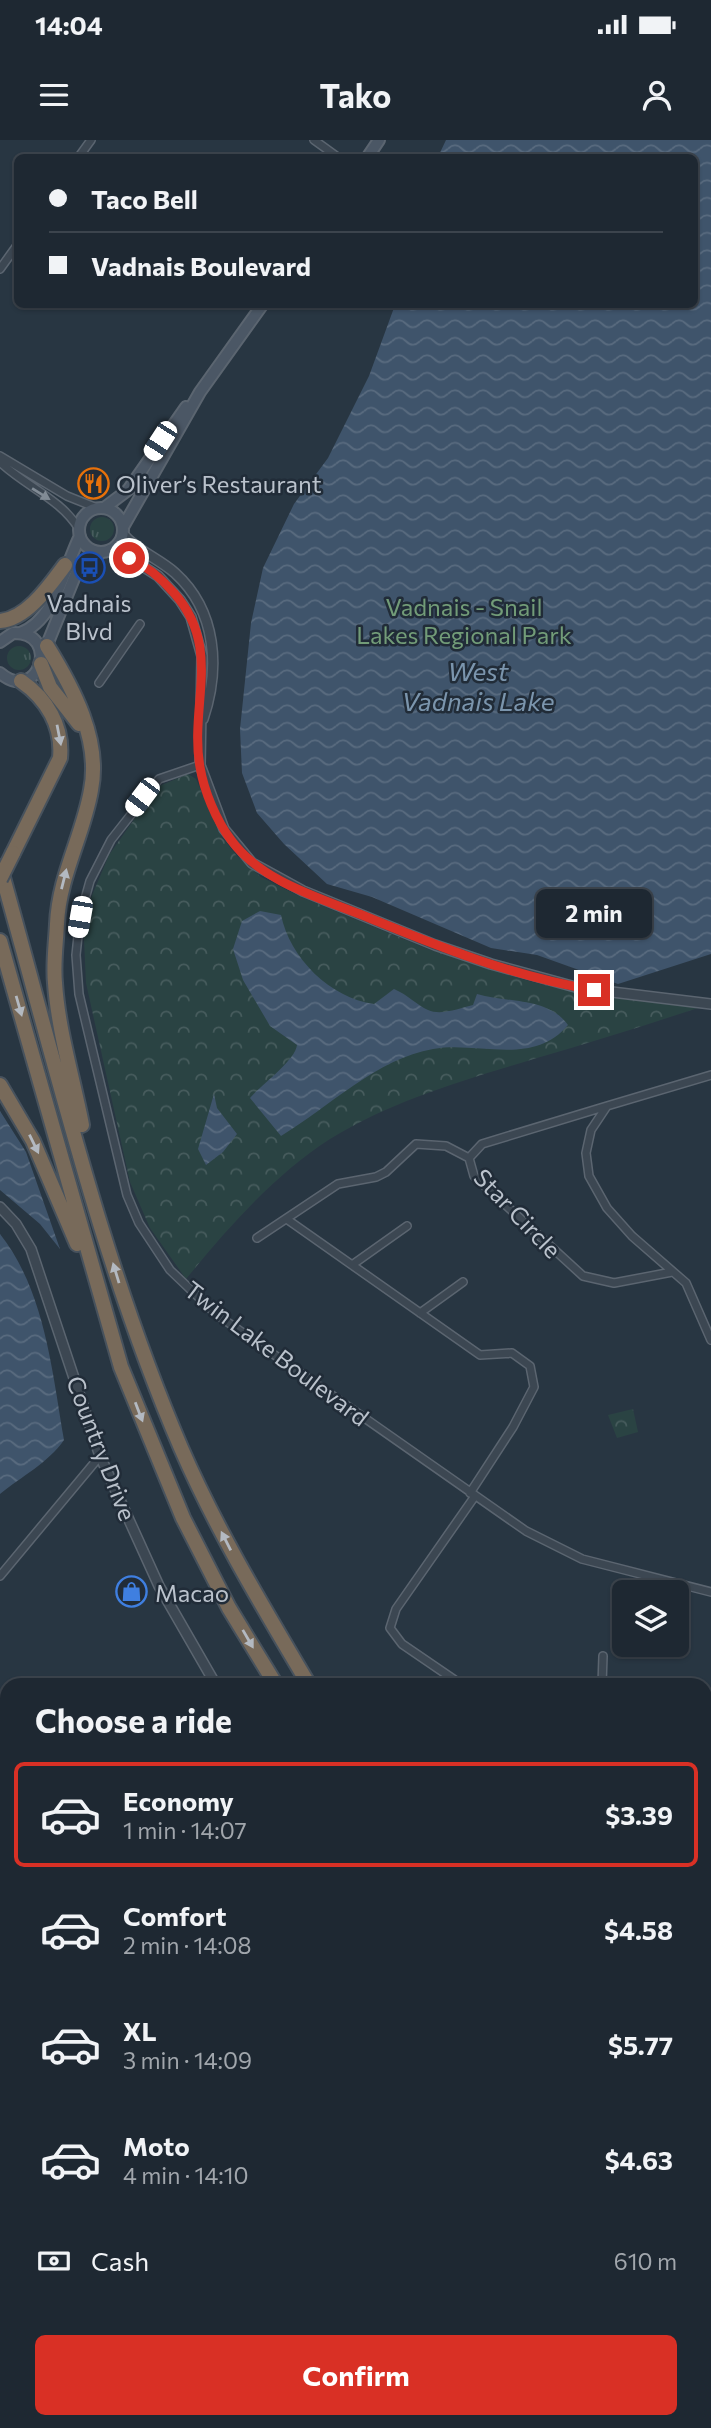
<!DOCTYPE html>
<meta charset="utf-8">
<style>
:root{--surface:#1e2832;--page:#2b343e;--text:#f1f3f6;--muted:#a1a6ac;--line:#3c444d;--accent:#d93025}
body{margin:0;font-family:Commissioner,sans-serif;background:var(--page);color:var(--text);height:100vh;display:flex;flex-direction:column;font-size:26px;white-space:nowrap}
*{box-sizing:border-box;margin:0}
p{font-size:23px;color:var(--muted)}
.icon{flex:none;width:38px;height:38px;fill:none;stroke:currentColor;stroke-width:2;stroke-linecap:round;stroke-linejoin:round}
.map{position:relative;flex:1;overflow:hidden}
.sheet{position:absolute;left:0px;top:1538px;width:712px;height:751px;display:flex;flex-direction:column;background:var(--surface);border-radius:21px 21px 0 0;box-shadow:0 2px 5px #0004,0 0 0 2px var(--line)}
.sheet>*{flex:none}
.top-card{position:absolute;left:14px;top:14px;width:684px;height:154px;border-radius:10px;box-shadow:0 2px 5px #0004,0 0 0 2px var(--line);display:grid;align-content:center;height:154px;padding:0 35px;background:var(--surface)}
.controls{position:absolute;left:612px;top:1440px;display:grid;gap:14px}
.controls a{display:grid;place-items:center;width:77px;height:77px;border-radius:10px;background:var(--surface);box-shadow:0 2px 5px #0004,0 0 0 2px var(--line);font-size:35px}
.end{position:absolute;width:32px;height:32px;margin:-16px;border:9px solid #d93025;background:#fff;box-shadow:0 0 0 4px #fff}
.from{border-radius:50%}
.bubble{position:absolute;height:49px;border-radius:10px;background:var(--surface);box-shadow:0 2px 5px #0004,0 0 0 2px var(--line);font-size:23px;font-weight:700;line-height:49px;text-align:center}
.car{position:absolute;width:21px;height:42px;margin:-21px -10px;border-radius:9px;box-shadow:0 0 5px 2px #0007;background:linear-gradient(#fff 24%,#345 0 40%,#fff 0 76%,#345 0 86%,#fff 0)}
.top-card b{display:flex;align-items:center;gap:24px;height:66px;font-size:26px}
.top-card b+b{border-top:2px solid var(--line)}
.top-card i{width:18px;height:18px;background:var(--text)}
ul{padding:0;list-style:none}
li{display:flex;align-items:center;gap:21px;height:105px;margin:0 14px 10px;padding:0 21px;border:4px solid transparent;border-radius:10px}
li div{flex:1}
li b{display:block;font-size:26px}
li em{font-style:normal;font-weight:700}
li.current{border-color:var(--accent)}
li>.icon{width:63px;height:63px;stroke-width:1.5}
h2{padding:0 35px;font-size:32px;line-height:84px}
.pay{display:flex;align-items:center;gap:18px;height:77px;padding:0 35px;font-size:26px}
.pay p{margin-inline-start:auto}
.button{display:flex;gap:14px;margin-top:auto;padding:14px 35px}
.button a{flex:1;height:80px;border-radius:10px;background:var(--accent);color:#fff;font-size:28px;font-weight:700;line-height:80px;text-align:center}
.status{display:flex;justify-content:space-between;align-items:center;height:49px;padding:0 35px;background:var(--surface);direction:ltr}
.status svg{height:19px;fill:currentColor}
header{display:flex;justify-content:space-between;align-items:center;height:91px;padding:0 35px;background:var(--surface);font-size:32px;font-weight:700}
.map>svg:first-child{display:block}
.grass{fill:url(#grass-tufts)}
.park{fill:url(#park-crowns)}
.water{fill:url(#water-waves)}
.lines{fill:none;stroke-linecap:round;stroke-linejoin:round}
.minor-casing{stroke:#5b6570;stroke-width:10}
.tertiary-casing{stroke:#5b6570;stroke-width:12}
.secondary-casing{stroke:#5b6570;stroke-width:14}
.motorway-casing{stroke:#47525d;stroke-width:18}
.minor{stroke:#3c4752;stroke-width:7}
.tertiary{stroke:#3c4752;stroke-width:9}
.secondary{stroke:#4b5765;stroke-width:10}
.motorway{stroke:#786a5a;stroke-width:14}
.rail-casing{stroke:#5f6c79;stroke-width:5}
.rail{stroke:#212c38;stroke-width:2.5;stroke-dasharray:8;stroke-linecap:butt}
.motorway-bridge-casing{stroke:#47525d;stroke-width:18;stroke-linecap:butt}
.motorway-bridge{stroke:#786a5a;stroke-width:14}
.oneway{fill:#818b95}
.oneway2{fill:#b3b9c1}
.route{stroke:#d93025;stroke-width:9}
.labels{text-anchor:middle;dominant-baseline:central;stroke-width:5;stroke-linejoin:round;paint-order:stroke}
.poi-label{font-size:24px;fill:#bac2cc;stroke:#212c38;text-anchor:start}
.park-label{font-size:24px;fill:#729c78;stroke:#212c38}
.street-label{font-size:24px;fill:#bac2cc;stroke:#212c38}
.water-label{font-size:26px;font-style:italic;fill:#7b95ad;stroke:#212c38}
</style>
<div class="status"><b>14:04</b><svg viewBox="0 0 49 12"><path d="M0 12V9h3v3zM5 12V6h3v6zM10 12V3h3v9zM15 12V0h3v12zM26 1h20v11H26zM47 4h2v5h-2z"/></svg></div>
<header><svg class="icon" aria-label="menu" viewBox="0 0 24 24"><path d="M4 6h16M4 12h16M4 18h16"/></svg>Tako<svg class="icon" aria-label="person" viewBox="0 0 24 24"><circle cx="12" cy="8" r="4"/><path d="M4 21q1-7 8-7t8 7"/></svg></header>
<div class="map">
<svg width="711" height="2288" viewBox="0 0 711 2288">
<defs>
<pattern id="grass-tufts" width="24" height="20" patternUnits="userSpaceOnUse" patternTransform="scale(1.75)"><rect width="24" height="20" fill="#2a4343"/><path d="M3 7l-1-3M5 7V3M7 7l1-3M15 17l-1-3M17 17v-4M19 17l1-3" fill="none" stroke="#475c5d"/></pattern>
<pattern id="park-crowns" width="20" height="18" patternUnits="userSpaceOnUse" patternTransform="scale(1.75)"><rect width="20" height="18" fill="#2a4343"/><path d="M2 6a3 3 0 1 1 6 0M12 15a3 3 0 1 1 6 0" fill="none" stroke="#475c5d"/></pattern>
<pattern id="water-waves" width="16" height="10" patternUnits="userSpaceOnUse" patternTransform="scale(1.75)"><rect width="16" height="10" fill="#3f546b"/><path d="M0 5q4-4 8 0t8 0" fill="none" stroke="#596b7f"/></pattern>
</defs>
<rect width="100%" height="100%" fill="#283642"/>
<path class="grass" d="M90 389a12 12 0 1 1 24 0a12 12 0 1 1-24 0Z
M7 518a12 12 0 1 1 24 0a12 12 0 1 1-24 0Z"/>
<path class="park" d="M188 634 196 639 221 696 237 716 261 737 301 757 428 809 532 842 598 857 704 866C649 884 593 902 537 918 465 940 395 959 330 999 274 1035 228 1088 186 1139L150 1088 130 1042 86 843 84 799 91 758 109 715 157 647Z
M633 1269 638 1292 617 1298 608 1275Z"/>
<path class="water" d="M446 0H711V814L618 844 537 815 491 808 372 757 327 744 284 704 257 673 242 633 240 589 251 483 263 428 294 364 328 318 369 236 395 165 695 164V18L438 17Z
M260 771 281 775C290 818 330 858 374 864L394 849C408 855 417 865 428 870 441 876 460 868 473 865L477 854C507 863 548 857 568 885 533 927 479 901 433 909 378 918 329 967 281 996L250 958C262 944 295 921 297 905L270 886 243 840 233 809 242 781Z
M214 954 217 968 237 994 223 1012 206 1025 198 1009Z
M0 971 26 1012 60 1109 40 1084 0 1050Z
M0 1094C45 1151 52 1231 64 1300 48 1323 22 1336 0 1354Z
M711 1572V2088L705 2081V1575Z
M0 2181 7 2196V2282H153L148 2288H0Z"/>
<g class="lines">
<defs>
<path id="minor" d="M314 0 339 18
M78 18 91 0
M0 129 18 104
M0 316 67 356 97 368
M0 322C25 346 61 359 79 389
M99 543 140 484
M200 625 159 639 111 700 90 741 80 777 76 815 79 854 127 1055 139 1083 170 1130 216 1174 526 1391 582 1419 711 1452
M711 935 607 966 591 990 586 1013 589 1036 607 1068 632 1096 686 1143 711 1200
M607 966 482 1004 469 1018 474 1036 583 1136 614 1143 672 1132
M288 1080 480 1215 512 1213 530 1226 534 1247 513 1287 470 1353
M257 1098 338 1044 376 1037 386 1032 416 1004 446 1006 469 1018
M352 1125 407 1086
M420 1173 463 1142
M0 1436 100 1316
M462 1545 402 1504 390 1488 396 1469 475 1356
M602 1545 603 1516
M0 1981 7 1985
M705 2220 711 2226"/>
<path id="tertiary" d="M123 394C137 411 158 418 175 433 217 471 220 529 203 579
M109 410 122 413 158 436 180 460 191 477 202 516 200 625 224 689 252 723 303 751 435 805 491 824 579 848 711 864
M0 1067 16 1084 31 1109 100 1316 159 1446 216 1545
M308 2282 310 2288"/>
<path id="secondary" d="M367 18 379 0
M104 368 128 350 186 267
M79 390a22 22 0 1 1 44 0a22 22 0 1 1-44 0Z
M123 387 200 252 263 164
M20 493C55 481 64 428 80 396
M0 502 13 493C62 491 39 566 0 533
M42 517 77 431 102 412"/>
<path id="motorway" d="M0 481C27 479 50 445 65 425
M47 506C73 548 101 600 91 650 83 696 59 736 57 784 56 804 53 824 55 843 58 890 73 938 82 985
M41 524 50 547 79 584
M13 713 60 618C63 586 47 559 21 541
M0 727C55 921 101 1122 181 1308 217 1391 263 1467 309 1545
M0 801 121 1227 183 1378 229 1468 276 1545
M0 945 33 1001 77 1104
M529 2282 530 2288
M462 2288 464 2282
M488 2288V2282
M567 2288V2282"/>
</defs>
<use href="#minor" class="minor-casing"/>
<use href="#tertiary" class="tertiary-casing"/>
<use href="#secondary" class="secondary-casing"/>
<use href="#motorway" class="motorway-casing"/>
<use href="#minor" class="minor"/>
<use href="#tertiary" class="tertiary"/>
<use href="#secondary" class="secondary"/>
<use href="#motorway" class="motorway"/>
<defs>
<path id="rail" d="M0 1709 7 1699
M0 1899 7 1901
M588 2282 603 2288"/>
</defs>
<use href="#rail" class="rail-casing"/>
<use href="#rail" class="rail"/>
<defs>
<path id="motorway-bridge" d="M0 739 13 713"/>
</defs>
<use href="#motorway-bridge" class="motorway-bridge-casing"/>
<use href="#motorway-bridge" class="motorway-bridge"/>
</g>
<defs><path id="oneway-solid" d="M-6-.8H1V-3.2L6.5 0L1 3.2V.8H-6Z" transform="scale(1.75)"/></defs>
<use class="oneway" href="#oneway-solid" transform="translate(41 354) rotate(32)"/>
<g class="oneway2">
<use href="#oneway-solid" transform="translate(59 595) rotate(79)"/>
<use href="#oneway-solid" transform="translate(64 739) rotate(-76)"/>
<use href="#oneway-solid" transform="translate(19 866) rotate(74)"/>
<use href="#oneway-solid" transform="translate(34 1004) rotate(64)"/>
<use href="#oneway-solid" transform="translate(116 1133) rotate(-107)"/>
<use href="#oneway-solid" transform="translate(139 1272) rotate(69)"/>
<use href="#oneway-solid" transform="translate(226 1401) rotate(-117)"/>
<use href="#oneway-solid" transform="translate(248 1499) rotate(60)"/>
</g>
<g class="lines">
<path class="route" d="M129 418C147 426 161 438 174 453 223 508 189 565 200 627 204 651 216 680 231 700 261 741 317 757 362 775 437 806 514 837 594 850"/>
</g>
<defs>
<symbol id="restaurant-ring" viewBox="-11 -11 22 22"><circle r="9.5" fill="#212c38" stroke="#e8710a" stroke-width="1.5"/><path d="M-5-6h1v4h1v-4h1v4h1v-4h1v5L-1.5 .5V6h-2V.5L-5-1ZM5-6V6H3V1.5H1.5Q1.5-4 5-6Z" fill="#e8710a"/></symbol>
<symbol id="bus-ring" viewBox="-11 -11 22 22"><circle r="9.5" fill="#212c38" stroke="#1a4fb4" stroke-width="1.5"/><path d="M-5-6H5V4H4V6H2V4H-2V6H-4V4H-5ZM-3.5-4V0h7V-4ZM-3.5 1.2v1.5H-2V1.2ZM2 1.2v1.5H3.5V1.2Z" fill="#1a4fb4"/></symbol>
<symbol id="shop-ring" viewBox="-11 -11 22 22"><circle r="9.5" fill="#212c38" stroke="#3f7fe0" stroke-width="1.5"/><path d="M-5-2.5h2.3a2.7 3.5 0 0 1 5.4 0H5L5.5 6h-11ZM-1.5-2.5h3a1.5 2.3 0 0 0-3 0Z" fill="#3f7fe0"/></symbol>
</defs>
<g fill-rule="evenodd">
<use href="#restaurant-ring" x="76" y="326" width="35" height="35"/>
<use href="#bus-ring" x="72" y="410" width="35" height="35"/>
<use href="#shop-ring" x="114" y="1434" width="35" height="35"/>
</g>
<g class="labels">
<g class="poi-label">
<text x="116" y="343">Oliver’s Restaurant</text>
<text x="89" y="462" text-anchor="middle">Vadnais<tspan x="89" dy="28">Blvd</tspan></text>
<text x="155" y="1452">Macao</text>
</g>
<g class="park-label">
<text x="464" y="466">Vadnais - Snail<tspan x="464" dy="28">Lakes Regional Park</tspan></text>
</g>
<g class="street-label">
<text transform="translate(518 1073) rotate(46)">Star Circle</text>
<text transform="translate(277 1213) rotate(37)">Twin Lake Boulevard</text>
<text transform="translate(102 1308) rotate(69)">Country Drive</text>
</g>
<g class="water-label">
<text x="478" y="530">West<tspan x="478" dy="30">Vadnais Lake</tspan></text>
</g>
</g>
</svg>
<div class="controls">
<a><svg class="icon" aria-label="layers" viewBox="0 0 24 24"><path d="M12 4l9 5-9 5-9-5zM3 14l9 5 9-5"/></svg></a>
</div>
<i class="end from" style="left:129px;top:418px"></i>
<i class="end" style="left:594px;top:850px"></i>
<div class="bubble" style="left:536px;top:749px;width:116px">2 min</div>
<i class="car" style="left:160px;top:301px;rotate:213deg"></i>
<i class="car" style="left:142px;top:657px;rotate:217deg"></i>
<i class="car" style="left:80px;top:777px;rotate:190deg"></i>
<div class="top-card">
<b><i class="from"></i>Taco Bell</b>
<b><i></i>Vadnais Boulevard</b>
</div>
<section class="sheet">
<h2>Choose a ride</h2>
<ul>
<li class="current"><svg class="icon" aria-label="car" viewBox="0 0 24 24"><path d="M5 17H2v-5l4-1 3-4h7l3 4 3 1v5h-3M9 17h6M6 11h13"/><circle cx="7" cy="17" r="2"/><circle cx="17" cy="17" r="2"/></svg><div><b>Economy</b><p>1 min · 14:07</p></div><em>$3.39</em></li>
<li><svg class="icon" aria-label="car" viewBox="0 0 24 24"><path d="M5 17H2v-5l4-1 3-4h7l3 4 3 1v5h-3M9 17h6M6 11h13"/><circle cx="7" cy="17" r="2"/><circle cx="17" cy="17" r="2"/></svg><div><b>Comfort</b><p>2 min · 14:08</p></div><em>$4.58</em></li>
<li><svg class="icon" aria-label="car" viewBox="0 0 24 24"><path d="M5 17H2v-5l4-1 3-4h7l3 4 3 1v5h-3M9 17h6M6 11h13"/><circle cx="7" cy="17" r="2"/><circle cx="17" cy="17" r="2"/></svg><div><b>XL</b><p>3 min · 14:09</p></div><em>$5.77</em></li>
<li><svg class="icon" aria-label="car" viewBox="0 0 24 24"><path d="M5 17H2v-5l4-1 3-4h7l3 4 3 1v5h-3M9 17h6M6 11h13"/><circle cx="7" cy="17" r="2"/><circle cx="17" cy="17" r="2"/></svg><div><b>Moto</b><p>4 min · 14:10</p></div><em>$4.63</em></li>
</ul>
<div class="pay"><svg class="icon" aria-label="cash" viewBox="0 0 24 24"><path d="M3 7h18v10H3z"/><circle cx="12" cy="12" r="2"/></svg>Cash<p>610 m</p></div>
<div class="button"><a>Confirm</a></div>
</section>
</div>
